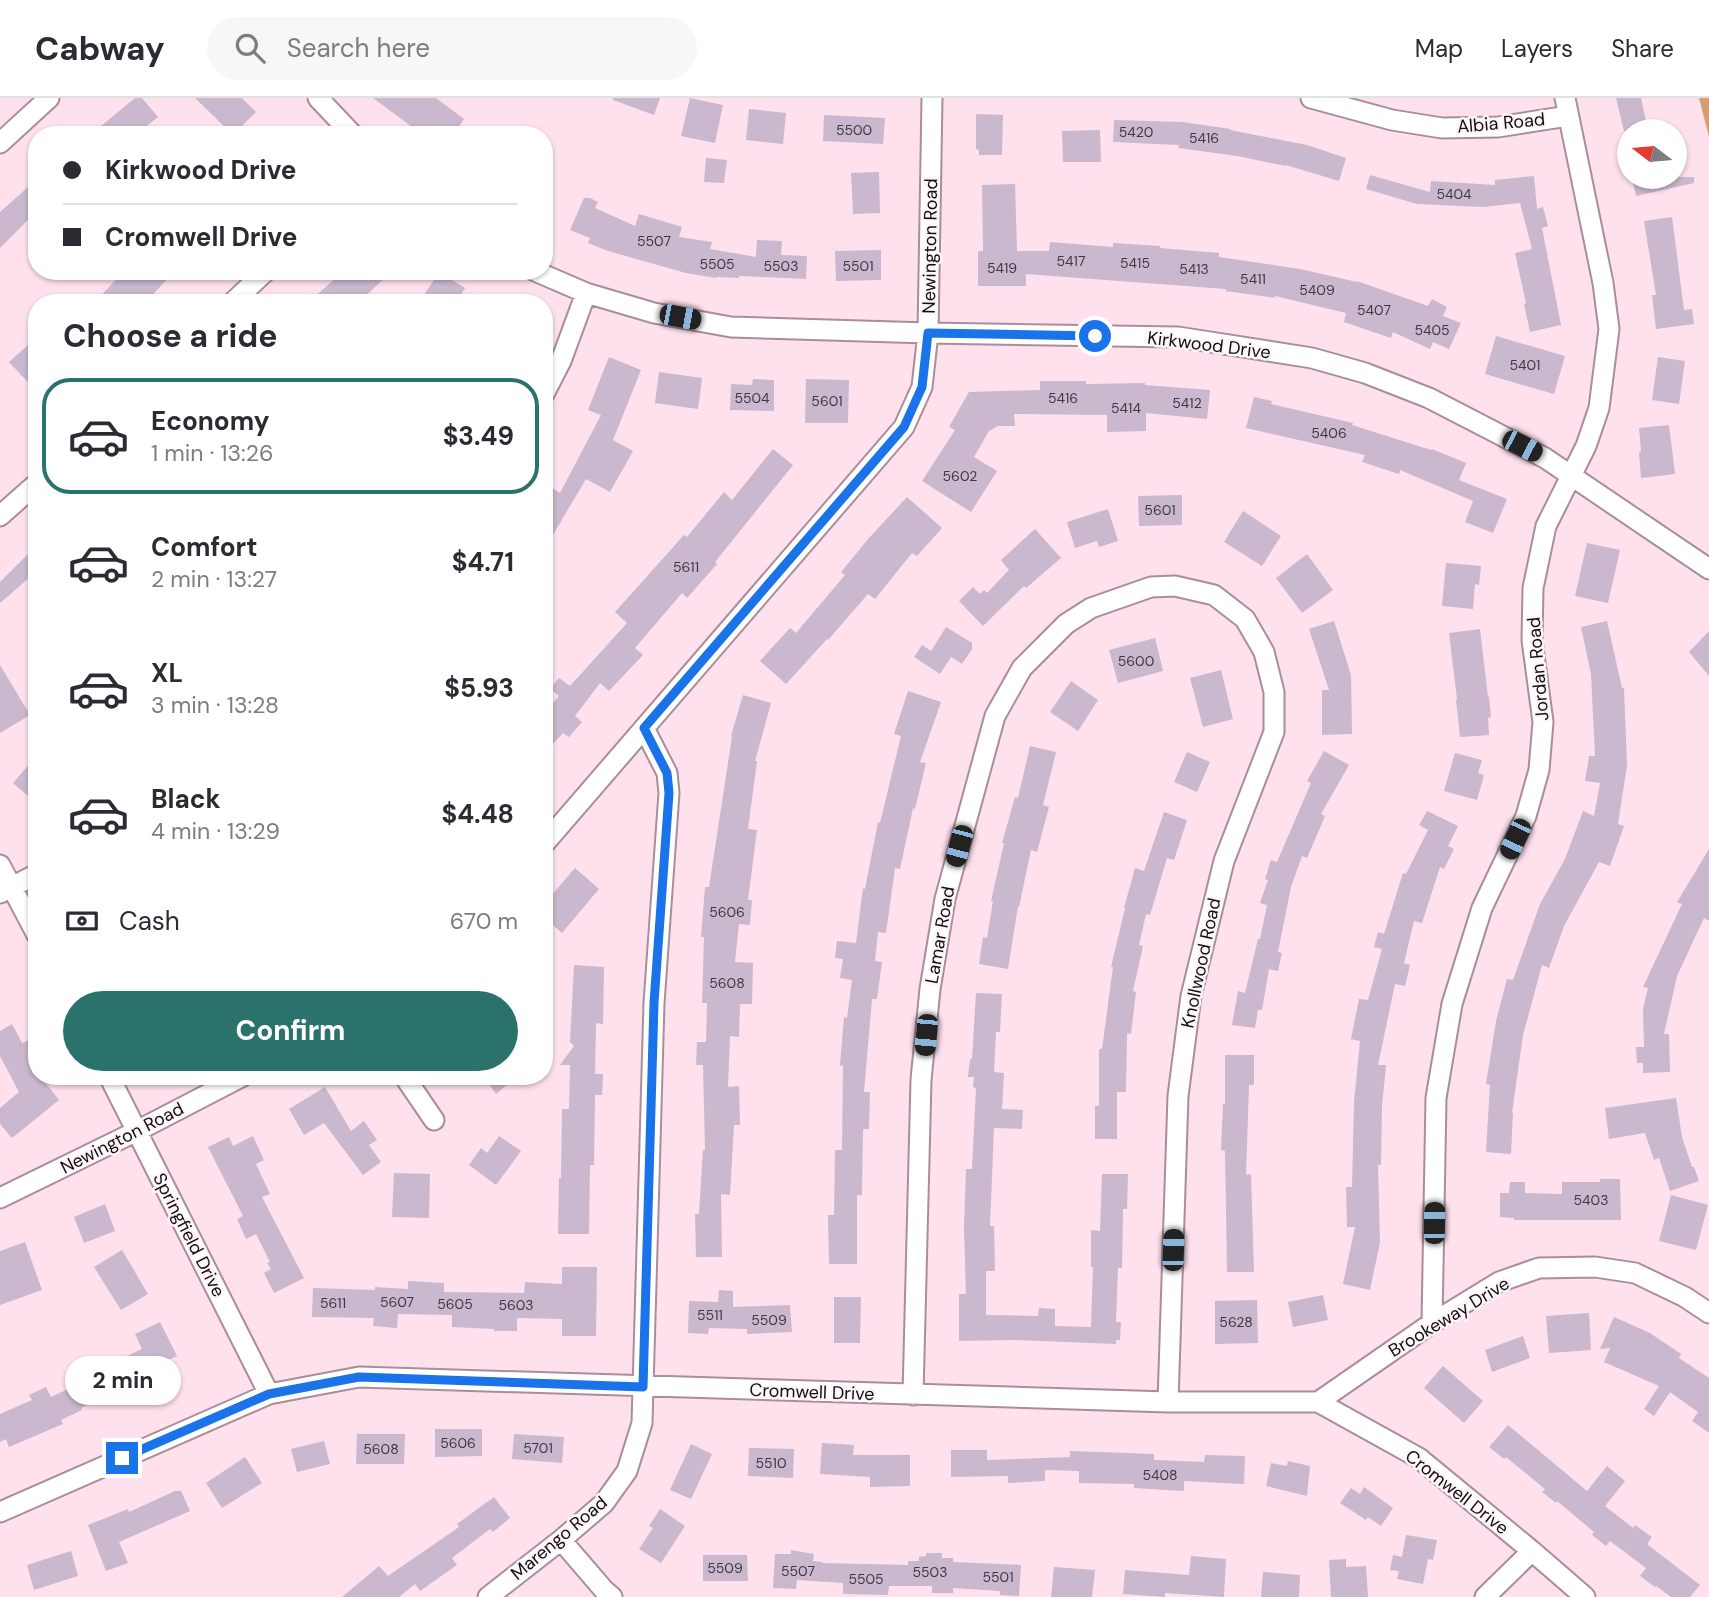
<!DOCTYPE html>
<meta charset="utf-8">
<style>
:root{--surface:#fff;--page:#f7f7f7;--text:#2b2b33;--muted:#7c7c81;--line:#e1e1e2;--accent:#2a726b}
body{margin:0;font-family:"DM Sans",sans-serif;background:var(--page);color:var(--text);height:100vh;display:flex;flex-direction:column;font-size:26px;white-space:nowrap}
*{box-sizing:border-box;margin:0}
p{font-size:23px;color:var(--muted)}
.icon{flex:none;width:38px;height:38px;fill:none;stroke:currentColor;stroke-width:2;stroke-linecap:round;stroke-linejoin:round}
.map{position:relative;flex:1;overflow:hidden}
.details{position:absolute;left:28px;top:196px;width:525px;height:791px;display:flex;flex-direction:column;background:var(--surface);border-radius:28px;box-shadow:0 2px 5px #0004}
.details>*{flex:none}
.hud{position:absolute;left:28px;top:28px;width:525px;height:154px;border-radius:28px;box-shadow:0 2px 5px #0004;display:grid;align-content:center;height:154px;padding:0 35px;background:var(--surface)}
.needle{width:46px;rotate:286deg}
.buttons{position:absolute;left:1617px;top:21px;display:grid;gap:14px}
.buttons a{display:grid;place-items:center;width:70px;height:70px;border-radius:50%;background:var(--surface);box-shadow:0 2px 5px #0004;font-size:35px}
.end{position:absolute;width:32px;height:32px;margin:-16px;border:9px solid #1a73e8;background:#fff;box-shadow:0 0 0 4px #fff}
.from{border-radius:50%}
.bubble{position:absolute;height:49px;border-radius:24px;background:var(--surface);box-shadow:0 2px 5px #0004;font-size:23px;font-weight:700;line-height:49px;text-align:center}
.car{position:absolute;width:21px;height:42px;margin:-21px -10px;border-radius:9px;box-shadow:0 0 5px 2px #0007;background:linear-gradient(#222 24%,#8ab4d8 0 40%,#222 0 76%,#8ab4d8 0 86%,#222 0)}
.hud b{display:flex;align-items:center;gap:24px;height:66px;font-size:26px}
.hud b+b{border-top:2px solid var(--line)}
.hud i{width:18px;height:18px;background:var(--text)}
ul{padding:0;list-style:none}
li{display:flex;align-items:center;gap:21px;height:116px;margin:0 14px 10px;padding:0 21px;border:4px solid transparent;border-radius:28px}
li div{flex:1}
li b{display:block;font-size:26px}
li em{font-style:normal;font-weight:700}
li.on{border-color:var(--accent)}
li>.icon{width:63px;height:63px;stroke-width:1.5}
h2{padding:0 35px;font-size:32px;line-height:84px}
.pay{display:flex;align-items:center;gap:18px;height:77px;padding:0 35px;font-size:26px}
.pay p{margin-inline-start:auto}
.cta{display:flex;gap:14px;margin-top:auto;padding:14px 35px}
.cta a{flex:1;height:80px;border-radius:42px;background:var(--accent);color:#fff;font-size:28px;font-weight:700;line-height:80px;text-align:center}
header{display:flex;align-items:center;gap:42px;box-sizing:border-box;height:98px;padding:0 35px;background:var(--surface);border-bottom:2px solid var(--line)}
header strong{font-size:33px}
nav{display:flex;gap:38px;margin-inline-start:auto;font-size:24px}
.search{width:490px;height:63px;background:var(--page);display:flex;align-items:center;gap:18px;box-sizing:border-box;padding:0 24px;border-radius:38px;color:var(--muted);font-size:26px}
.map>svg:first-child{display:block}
.forest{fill:#d49d74}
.building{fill:#c9b8ce}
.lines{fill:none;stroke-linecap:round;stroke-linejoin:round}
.minor-casing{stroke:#a98e99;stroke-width:23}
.minor{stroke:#fff;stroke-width:19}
.route{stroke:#1a73e8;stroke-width:9}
.labels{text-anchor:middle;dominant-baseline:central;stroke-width:5;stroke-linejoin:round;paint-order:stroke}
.number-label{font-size:14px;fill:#423740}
.street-label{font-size:18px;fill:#150c10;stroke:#fcf6f8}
</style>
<header>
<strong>Cabway</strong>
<div class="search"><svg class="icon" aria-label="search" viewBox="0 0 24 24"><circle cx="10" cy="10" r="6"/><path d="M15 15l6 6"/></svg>Search here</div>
<nav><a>Map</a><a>Layers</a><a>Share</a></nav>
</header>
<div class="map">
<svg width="1709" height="1499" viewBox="0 0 1709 1499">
<rect width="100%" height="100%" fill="#fee1ed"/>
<path class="forest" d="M1699 0H1709V39Z"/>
<path class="building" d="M135 0H142L158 19 136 37H90Z
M195 0H242L256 14 233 37Z
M373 0H436L464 21 453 37H423Z
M613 0H660L654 17 613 2Z
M690 0 723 7 715 45 681 38Z
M1616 0H1641L1648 33H1624Z
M749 11 786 15 783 46 746 42Z
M976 16 1003 17 1002 57H979V52L976 51Z
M824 17 885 20 883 46 823 43Z
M1114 22 1182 24 1231 31 1230 32 1307 47 1346 60 1339 83 1286 67V68L1237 58 1178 50 1179 47 1113 44Z
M1100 32 1101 64H1063L1062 33Z
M706 60 727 62 724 85 704 84Z
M879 74 880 115 853 116 851 75Z
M1370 77 1430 94 1431 83 1495 87V82L1534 78 1537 111 1543 109 1548 128 1542 130 1561 227 1530 234 1524 206 1526 205 1515 155 1532 151 1520 105 1483 109 1417 106 1366 91Z
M1632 79H1694V85L1636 98Z
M37 81V130L29 121 0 150V114Z
M1015 86 1017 153H1049L1050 144 1113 149V145L1160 148V150L1219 155V159L1300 171 1357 184V183L1428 208 1432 201 1447 209 1443 218 1461 225 1449 251 1433 244 1430 251 1393 234 1391 240 1344 224 1346 215 1275 198V200L1226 193V191L1026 176V188H978V153H983L982 87Z
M584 100H590L598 104 595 110 635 128 639 116 682 129 679 139 712 144 710 151 756 159 757 142 782 143 781 157 807 158 806 181 739 178V180L717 179 716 180 686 175 608 153 588 145 590 140 570 132Z
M1672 119 1684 212 1692 211 1694 226 1656 231 1652 197H1656L1644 123Z
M881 152V182L836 183 835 153Z
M124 173H175L145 205H94Z
M343 173H392L358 205H308Z
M439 174 465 190 456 205H419Z
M1496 238 1565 258 1554 296 1485 276Z
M37 239V294L9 264Z
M609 259 641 272 613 342 633 353 610 394 586 381 544 452V385L560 395 601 317 588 312Z
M1658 259 1685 263 1679 306 1652 302Z
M659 274 702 280 698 311 655 305Z
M753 281 774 282V313L730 312 731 286 752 287Z
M806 281 849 282 848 325H805Z
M1040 283H1086V286L1145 285V287L1210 292 1207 321 1146 315V333L1107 334V317L1014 316 1015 328H998L989 333 974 359 997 373 971 414 922 383 955 332 949 329 969 294 1040 292Z
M1254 299 1272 303 1271 306 1353 325 1352 327 1431 352 1432 351 1466 365 1459 382 1507 401 1493 435 1465 424 1473 403 1400 372 1399 376 1362 364 1365 357 1246 330Z
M1669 327 1675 376 1641 380 1639 354 1641 353 1639 330Z
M773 351 793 367 715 464 717 466 687 500 682 495 635 550 643 557 609 593 600 585 575 618 582 624 569 639 563 635 544 656V616L559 598 550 591 559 580 570 588 627 525 615 514 684 437 687 439 724 394 732 402Z
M1182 397V427L1139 428 1138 398Z
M907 399 942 430 917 458 912 455 875 501 868 496 828 542 827 541 786 586 760 563 790 530 796 535 845 477 841 474 869 440Z
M1108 411 1118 443 1099 449 1097 443 1075 450 1067 424Z
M1243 413 1281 438 1262 468 1224 444Z
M1035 431 1061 460 1026 490 1024 488 983 528 959 503 973 489 980 496 984 492 987 495 1009 472 1001 462Z
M1587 445 1620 452 1608 505 1575 498Z
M37 447V473L0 505V484Z
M1307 456 1333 492 1302 515 1276 480Z
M1446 465 1481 468 1479 487 1475 486 1473 511 1442 508Z
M1334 523 1351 577 1352 636 1322 637V592H1329L1309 531Z
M1607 523 1622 590H1624L1627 667 1618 726 1624 728 1610 768 1599 764 1564 828 1549 870 1542 867 1523 937 1512 1015H1513L1511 1056 1486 1054 1490 987 1486 986 1496 923 1507 881 1513 882 1540 806 1565 761 1583 713 1594 718 1600 685 1585 683 1589 658H1595L1591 576 1581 529Z
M946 529 972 545V551L962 566 951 559 940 576 914 559 922 547 931 553Z
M1480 531 1488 599 1489 598 1491 619 1488 620 1489 637 1460 639 1456 602 1457 601 1449 535Z
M1709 533V578L1689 554Z
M1155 540 1163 573 1118 585 1109 552Z
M0 567 30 617 0 635Z
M1221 572 1233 621 1203 629 1190 580Z
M1071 583 1098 602 1078 633 1050 614Z
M908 593 941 604 920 664 926 665 915 711 913 710 900 771 895 770 886 835 878 834 875 863 882 864 877 901H872L864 994H870L869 1031H863L862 1097H857V1166H829L828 1117H834L835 1052H842L843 968 840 967 844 919 847 920 852 882 840 880 843 861 835 860 837 843 856 845 863 790 865 791 878 724 880 725 901 638 894 636Z
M743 597 771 605 755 663H757L748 731 757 732 748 802H752L750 827 739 826 735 864 753 865 752 906H740L739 939 730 938 728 989 739 988 740 1027H734L730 1097 721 1096 722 1159H696L695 1116H699L703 1052H705L703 967H696L697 944H706L707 905H702L704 839H701L705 789H709L732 639 731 638Z
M1030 648 1056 654 1043 707 1049 709 1037 754 1031 752 1019 809 1018 808 1008 871 979 866 983 839 987 840 993 803H991L1004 745H1002L1015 699 1018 700Z
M1324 653 1349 667 1321 716 1325 718 1307 760 1302 758 1291 789 1278 854 1282 855 1278 873 1269 871 1262 912H1258L1255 930 1232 927 1238 893 1245 895 1258 841H1260L1267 807 1260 805 1268 782 1265 781 1271 762 1277 764 1311 685 1307 683Z
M1187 654 1210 664 1197 694 1174 684Z
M1455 655 1482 662 1478 675 1484 677 1477 702 1444 693Z
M37 657V706L13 685Z
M1427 713 1458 728 1448 748 1454 751 1444 771 1440 769 1422 825 1414 823 1404 865 1410 867 1405 888 1395 886 1378 967H1386L1382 1008 1381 1067H1378L1380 1144 1370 1192 1343 1186 1355 1129H1347L1346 1089H1352L1354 1003 1360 943 1351 941 1359 901 1368 902 1382 851 1374 849 1378 834 1384 836 1403 775 1406 776 1428 732 1419 727Z
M1164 714 1187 722 1174 762 1167 760 1150 817 1146 816 1139 847 1143 848 1133 893 1136 894 1131 936 1127 935 1126 994H1117V1041H1095V1008H1099V951H1102L1113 869H1111L1125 810H1124L1135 770 1144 773Z
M1709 751V823L1704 820 1677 878 1664 936H1669L1670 974 1643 975V965H1637L1636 949H1644L1643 911 1648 890 1643 889 1682 806 1677 804Z
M575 770 599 791 562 835 544 819V806Z
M574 867 604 869 603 926 596 925 595 976H603L602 997H595L594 1067H590L589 1136H558L559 1080H561L562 1011H569L570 967H560L574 948 570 944Z
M976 895 1002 896 1000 934H996L994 974 1004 975 1002 1011 1023 1012 1022 1031 994 1030 990 1128H994L995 1173H986V1217L1038 1218 1039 1210 1055 1211V1228L1091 1229 1093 1169H1091V1132L1100 1133 1102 1076H1128L1127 1111H1123L1122 1170H1118L1116 1224H1121L1120 1242H1116V1246L1013 1242 959 1243V1196H966L964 1130 966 1071H972L976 990 973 989 974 979H968L970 961H972Z
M12 926 22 945 29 942 37 957V960L28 964 37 975V978H40L59 1002 12 1040 0 1026V1010L19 994 0 958V933Z
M1225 957H1254V987H1249L1246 1077 1251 1076 1254 1174H1227L1225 1053 1221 1052 1223 1006H1225Z
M483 978H518L496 996Z
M325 989 351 1033 364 1023 377 1042 369 1047 381 1064 363 1077 324 1025 304 1037 289 1011Z
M1676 1000 1682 1039 1692 1069H1694L1699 1083 1670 1093 1659 1060 1654 1062 1645 1035 1609 1041 1605 1010Z
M253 1038 264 1062 256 1066 270 1096 262 1099 304 1180 274 1195 264 1175 271 1171 267 1165 270 1164 256 1136 246 1141 237 1121 243 1118 208 1049 229 1039 233 1048Z
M499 1038 521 1053 496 1087 469 1067 481 1050 487 1055Z
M394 1075 430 1076 429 1120 392 1119Z
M1600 1081H1620L1621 1122H1514V1120L1500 1119V1095H1509L1510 1084H1525V1095L1562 1096V1084H1600Z
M1671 1097 1708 1107 1696 1152 1659 1143Z
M105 1106 115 1133 84 1145 74 1119Z
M25 1144 42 1192 0 1207V1153Z
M122 1152 148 1196 121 1212 94 1169Z
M562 1169H597L596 1238H562V1221L517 1220V1233H494V1231L452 1229V1217L398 1216 397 1230 373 1228 374 1220 312 1219 313 1190 375 1192V1189L408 1191V1183L444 1185V1194L524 1195 525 1184 562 1186Z
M719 1192 733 1193V1209L790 1207 792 1234 747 1236V1231L709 1230 708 1236 688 1235 689 1203 718 1204Z
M1323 1197 1328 1222 1293 1229 1288 1204Z
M834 1199H861L860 1245H834Z
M1257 1202 1258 1245 1215 1246V1203Z
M1589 1215 1591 1252 1549 1255 1546 1218Z
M1614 1219 1650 1235 1681 1256 1679 1260 1709 1280V1335L1692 1323 1698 1314 1670 1294 1654 1318 1644 1311 1659 1288 1604 1264 1610 1250 1600 1251Z
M160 1224 177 1258 128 1281 131 1288 81 1310 82 1312 61 1322 63 1326 9 1349 6 1341 0 1344V1316L32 1302 29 1297 46 1289 51 1299 85 1283 83 1278 142 1251 135 1236Z
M1523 1238 1530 1260 1492 1274 1485 1252Z
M1443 1268 1483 1303 1464 1325 1424 1290Z
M1508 1327 1587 1393 1607 1368 1625 1383 1605 1408 1633 1430 1635 1427 1652 1439 1647 1446 1700 1487 1690 1499H1671L1656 1488 1655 1489 1640 1478 1646 1470 1610 1443 1606 1448 1592 1437 1594 1434 1557 1403 1556 1405 1542 1394 1545 1391 1506 1359 1504 1361 1489 1349Z
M435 1331H482V1358L435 1359Z
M357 1336H405L404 1366H356Z
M514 1336 564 1339 562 1365 512 1361Z
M324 1343 330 1366 297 1374 291 1351Z
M822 1345 854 1347 853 1357H910V1388L870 1389V1379L820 1376Z
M691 1346 712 1356 691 1401 670 1392Z
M749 1350 794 1351 793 1380 748 1378Z
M951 1352H987V1362L1070 1359V1353L1154 1356V1362L1204 1364 1205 1357 1245 1358 1244 1386 1184 1383V1393L1134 1390V1386L1079 1385V1373L1045 1372V1383L1008 1385V1378L951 1379Z
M245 1359 262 1385 222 1410 206 1385Z
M1288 1363 1310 1368 1307 1398 1266 1388 1271 1365 1287 1368Z
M1364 1389 1393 1410 1381 1428 1368 1419 1366 1422 1340 1405 1351 1390 1360 1396Z
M175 1393H181L190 1413 119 1444 128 1465 106 1473 88 1427 128 1411 129 1414Z
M494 1399 510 1420 493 1434 490 1431 452 1460 457 1467 420 1493 415 1486 399 1499H342L379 1468 388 1478 459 1429 457 1426Z
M660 1411 685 1428 661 1465 639 1451 653 1430 649 1428Z
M1406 1437 1437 1442 1433 1462 1428 1461 1423 1486 1397 1481 1399 1473 1390 1472 1393 1457 1402 1459Z
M791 1452 814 1456 813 1463 822 1464V1465L908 1467V1463H919V1459L926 1458V1455H942V1460H953V1464L1021 1467 1019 1498 1000 1497V1493L953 1490V1495H932V1488H889L888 1497 843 1496V1485L797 1482 796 1491 773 1490 775 1456H791Z
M71 1453 78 1478 34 1492 27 1467Z
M703 1457H747L748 1483H703Z
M1191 1458 1226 1461 1224 1499 1165 1495V1499L1123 1496 1125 1472 1189 1477Z
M1346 1461V1469L1366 1468 1368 1499H1331L1329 1462Z
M1054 1469 1095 1472 1092 1499H1051Z
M1263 1474 1300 1477 1299 1499H1261Z"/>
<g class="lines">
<defs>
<path id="minor" d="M318 0 353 37
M1311 0 1392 22 1442 30 1498 29 1568 18
M0 45 49 0
M535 173 586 195 654 215 731 229 928 235 1178 239 1312 260 1365 275 1429 300 1545 360 1709 471
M232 205 266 173
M544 296 561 263 586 195
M0 418 37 385
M544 746 904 329 922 289 928 235 932 0
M0 767 37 837
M0 795 37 776
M109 978 269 1296
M404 978 434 1022
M0 1100 137 1033 243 978
M1432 1225 1436 1000 1452 906 1482 810 1526 718 1539 672 1543 624 1532 542 1533 490 1546 428 1586 348 1599 310 1609 231 1603 185 1565 0
M913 1297 921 982 930 891 945 801 995 618 1022 570 1066 526 1091 510 1151 489 1175 488 1214 497 1245 521 1264 554 1274 594V634L1224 763 1191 898 1178 998 1168 1304
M1318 1304 1432 1225 1499 1184 1539 1170 1595 1169 1635 1175 1685 1199 1709 1215
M0 1414 269 1296 359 1279 1168 1304H1318L1419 1360 1532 1453 1585 1499
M561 1442 604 1492 612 1499
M488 1499 561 1442 604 1405 627 1373 642 1325 654 905 669 695 667 675 644 630
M1485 1499 1532 1453"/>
</defs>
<use href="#minor" class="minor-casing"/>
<use href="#minor" class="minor"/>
</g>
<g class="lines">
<path class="route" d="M122 1360 269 1296 359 1279 643 1289 654 905 669 695 667 675 644 630 904 329 922 289 928 235 1095 238"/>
</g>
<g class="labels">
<g class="number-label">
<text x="854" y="32">5500</text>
<text x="1136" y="34">5420</text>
<text x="1204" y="40">5416</text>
<text x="1454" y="96">5404</text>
<text x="654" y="143">5507</text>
<text x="1071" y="163">5417</text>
<text x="1135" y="165">5415</text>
<text x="717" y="166">5505</text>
<text x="781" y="168">5503</text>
<text x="858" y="168">5501</text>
<text x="1002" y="170">5419</text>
<text x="1194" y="171">5413</text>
<text x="1253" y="181">5411</text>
<text x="1317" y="192">5409</text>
<text x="1374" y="212">5407</text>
<text x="1432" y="232">5405</text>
<text x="1525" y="267">5401</text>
<text x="752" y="300">5504</text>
<text x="1063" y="300">5416</text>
<text x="827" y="303">5601</text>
<text x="1187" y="305">5412</text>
<text x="1126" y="310">5414</text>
<text x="1329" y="335">5406</text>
<text x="960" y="378">5602</text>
<text x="1160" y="412">5601</text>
<text x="686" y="469">5611</text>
<text x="1136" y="563">5600</text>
<text x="727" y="814">5606</text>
<text x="727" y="885">5608</text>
<text x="1591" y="1102">5403</text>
<text x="397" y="1204">5607</text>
<text x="333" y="1205">5611</text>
<text x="455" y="1206">5605</text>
<text x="516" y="1207">5603</text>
<text x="710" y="1217">5511</text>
<text x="769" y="1222">5509</text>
<text x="1236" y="1224">5628</text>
<text x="458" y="1345">5606</text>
<text x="538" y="1350">5701</text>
<text x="381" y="1351">5608</text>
<text x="771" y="1365">5510</text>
<text x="1160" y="1377">5408</text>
<text x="725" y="1470">5509</text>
<text x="798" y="1473">5507</text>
<text x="930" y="1474">5503</text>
<text x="998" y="1479">5501</text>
<text x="866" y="1481">5505</text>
</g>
<g class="street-label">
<text transform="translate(1501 25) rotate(-5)">Albia Road</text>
<text transform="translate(930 148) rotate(-89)">Newington Road</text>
<text transform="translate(1209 247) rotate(7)">Kirkwood Drive</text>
<text transform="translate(1538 571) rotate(-95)">Jordan Road</text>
<text transform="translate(940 837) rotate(-80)">Lamar Road</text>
<text transform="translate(1201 865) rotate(-78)">Knollwood Road</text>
<text transform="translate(122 1040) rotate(-27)">Newington Road</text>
<text transform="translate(189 1137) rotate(63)">Springfield Drive</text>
<text transform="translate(1449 1219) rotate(-31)">Brookeway Drive</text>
<text transform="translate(812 1294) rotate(2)">Cromwell Drive</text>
<text transform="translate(1457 1394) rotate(38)">Cromwell Drive</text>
<text transform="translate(559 1440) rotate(-40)">Marengo Road</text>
</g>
</g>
</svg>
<div class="buttons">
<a><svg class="needle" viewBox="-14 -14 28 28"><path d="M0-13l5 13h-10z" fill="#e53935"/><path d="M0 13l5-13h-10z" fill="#7c7c81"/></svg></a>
</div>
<i class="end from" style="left:1095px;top:238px"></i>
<i class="end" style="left:122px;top:1360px"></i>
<div class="bubble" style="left:65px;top:1258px;width:116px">2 min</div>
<i class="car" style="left:680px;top:219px;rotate:101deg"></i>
<i class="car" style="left:1522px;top:348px;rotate:117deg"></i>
<i class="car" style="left:1515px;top:741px;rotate:205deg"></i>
<i class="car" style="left:959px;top:748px;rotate:195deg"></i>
<i class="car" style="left:926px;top:937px;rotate:185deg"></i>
<i class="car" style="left:1434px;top:1125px;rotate:1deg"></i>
<i class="car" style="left:1173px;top:1152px;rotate:2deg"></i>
<div class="hud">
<b><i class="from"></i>Kirkwood Drive</b>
<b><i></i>Cromwell Drive</b>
</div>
<section class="details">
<h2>Choose a ride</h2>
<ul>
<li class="on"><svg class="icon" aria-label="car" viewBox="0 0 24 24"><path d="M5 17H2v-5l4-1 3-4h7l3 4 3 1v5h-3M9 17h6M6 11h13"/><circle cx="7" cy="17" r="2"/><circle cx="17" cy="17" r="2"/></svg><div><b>Economy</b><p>1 min · 13:26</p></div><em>$3.49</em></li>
<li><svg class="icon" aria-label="car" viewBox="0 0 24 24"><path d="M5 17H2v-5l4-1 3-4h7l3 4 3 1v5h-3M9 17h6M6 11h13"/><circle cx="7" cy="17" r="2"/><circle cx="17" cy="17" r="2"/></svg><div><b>Comfort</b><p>2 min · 13:27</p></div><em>$4.71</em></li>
<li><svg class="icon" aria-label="car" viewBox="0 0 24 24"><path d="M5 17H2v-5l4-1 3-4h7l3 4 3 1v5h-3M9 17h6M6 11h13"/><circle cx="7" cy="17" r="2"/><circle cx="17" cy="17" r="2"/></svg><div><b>XL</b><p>3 min · 13:28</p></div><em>$5.93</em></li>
<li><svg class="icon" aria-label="car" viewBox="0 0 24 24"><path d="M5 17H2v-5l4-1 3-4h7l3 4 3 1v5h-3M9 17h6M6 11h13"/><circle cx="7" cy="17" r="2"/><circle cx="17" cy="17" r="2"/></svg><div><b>Black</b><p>4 min · 13:29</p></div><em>$4.48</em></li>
</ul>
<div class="pay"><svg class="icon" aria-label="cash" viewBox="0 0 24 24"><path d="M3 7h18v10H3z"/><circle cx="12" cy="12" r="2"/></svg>Cash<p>670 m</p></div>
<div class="cta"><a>Confirm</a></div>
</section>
</div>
